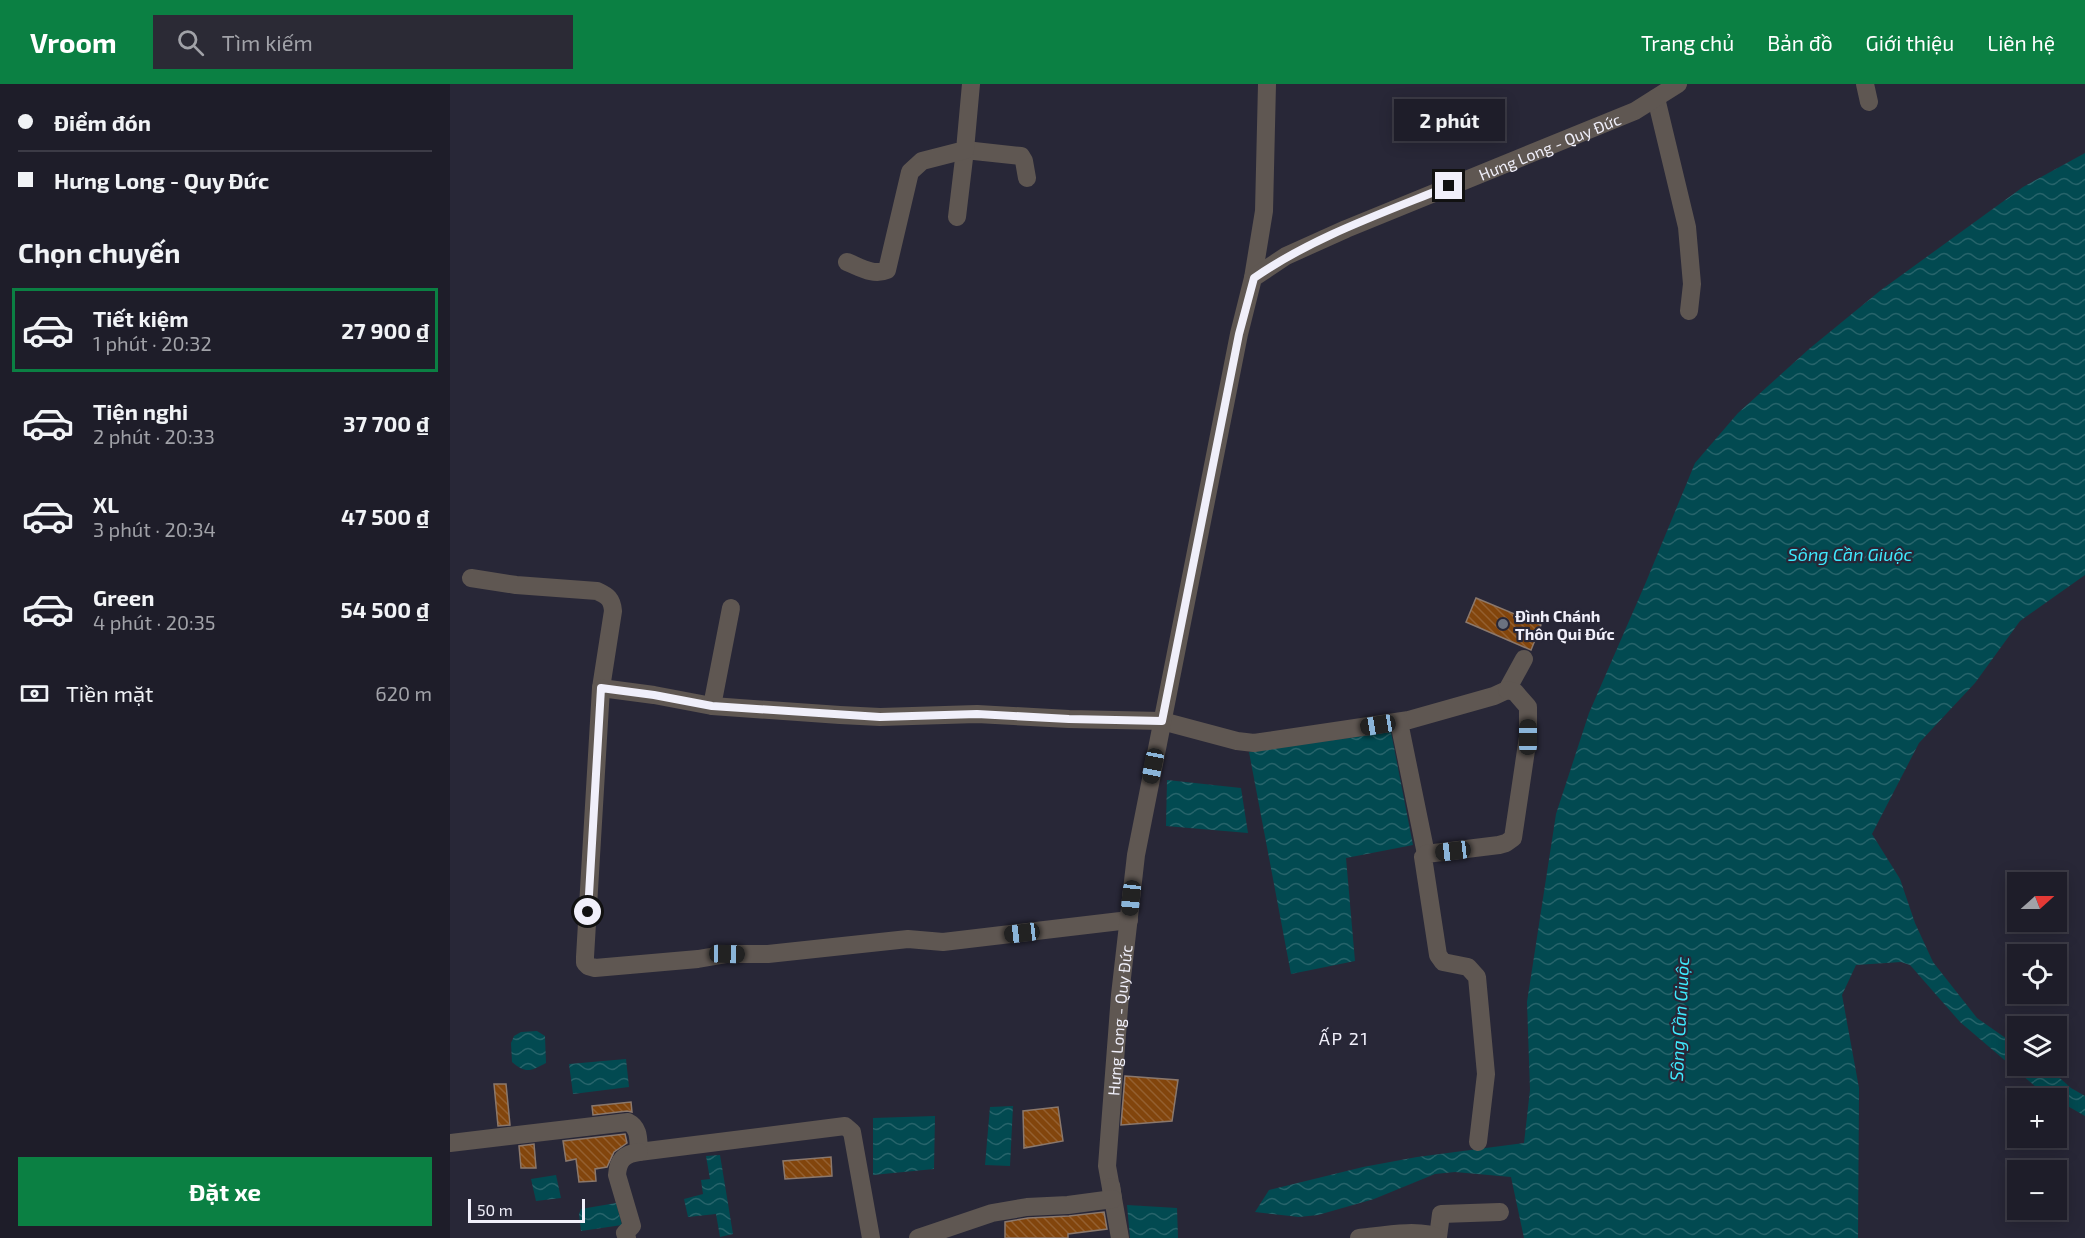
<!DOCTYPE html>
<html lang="vi">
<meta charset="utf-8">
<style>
:root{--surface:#1e1d29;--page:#2b2a35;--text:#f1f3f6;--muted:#a1a2a8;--line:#3c3b46;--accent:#0b8043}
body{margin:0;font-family:"Exo 2",sans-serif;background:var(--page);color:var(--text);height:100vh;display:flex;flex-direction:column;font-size:22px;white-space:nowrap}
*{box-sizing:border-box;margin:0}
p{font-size:20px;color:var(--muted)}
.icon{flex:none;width:33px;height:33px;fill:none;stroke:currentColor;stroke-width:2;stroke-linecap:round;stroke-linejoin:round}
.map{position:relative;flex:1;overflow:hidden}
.drawer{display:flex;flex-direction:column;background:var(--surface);width:450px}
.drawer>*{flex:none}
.top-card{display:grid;align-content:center;height:132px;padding:0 18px;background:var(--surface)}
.needle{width:39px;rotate:69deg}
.tools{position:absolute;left:1557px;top:788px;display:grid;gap:12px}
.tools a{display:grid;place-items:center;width:60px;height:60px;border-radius:0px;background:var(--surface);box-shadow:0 3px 15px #0003,0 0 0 2px var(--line);font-size:30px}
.scale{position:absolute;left:18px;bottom:15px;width:117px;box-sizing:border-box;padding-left:6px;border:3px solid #f0effa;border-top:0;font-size:16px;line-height:21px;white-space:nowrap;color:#f0effa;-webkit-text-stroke:4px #282737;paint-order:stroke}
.end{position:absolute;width:27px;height:27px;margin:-14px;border:8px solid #f0effa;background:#111;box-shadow:0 0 0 3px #111}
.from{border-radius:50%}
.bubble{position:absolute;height:42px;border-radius:0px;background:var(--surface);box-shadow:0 3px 15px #0003,0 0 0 2px var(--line);font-size:20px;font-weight:700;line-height:42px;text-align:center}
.car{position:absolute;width:18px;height:36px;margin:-18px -9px;border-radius:8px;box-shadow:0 0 4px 2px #0007;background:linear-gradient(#222 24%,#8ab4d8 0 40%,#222 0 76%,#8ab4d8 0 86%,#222 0)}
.top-card b{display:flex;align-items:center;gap:21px;height:57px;font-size:22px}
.top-card b+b{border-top:2px solid var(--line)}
.top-card i{width:15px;height:15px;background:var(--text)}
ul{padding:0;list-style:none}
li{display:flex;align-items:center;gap:18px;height:84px;margin:0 12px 9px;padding:0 6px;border:3px solid transparent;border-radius:0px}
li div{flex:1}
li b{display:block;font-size:22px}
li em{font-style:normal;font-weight:700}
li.current{border-color:var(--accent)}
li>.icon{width:54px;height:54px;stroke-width:1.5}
h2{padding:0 18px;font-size:27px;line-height:72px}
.pay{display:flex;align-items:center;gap:15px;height:66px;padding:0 18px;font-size:22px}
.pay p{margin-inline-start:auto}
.primary-button{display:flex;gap:12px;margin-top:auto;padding:12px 18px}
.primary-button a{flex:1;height:69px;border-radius:0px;background:var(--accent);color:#fff;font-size:24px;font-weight:700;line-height:69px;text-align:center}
header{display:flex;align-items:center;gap:36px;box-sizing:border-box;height:84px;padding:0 30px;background:var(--accent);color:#fff}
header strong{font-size:28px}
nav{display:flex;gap:33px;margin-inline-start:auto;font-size:21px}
.search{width:420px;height:54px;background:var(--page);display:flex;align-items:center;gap:15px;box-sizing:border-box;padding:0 21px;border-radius:0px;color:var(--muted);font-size:22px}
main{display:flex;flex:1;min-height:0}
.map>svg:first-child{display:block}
.water{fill:url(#water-waves)}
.building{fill:url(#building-back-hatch);stroke:#8b786c;stroke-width:1.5}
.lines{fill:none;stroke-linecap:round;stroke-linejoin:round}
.minor{stroke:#5f5752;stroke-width:18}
.route{stroke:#f0effa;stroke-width:8}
.worship-dot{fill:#6b7280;stroke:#282737;stroke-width:2}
.labels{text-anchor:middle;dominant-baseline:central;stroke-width:4.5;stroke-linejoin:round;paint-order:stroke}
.street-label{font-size:16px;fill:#f0effa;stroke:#282737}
.poi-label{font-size:16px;font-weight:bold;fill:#f0effa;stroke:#282737;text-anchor:start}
.water-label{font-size:18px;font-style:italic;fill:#3ee9fd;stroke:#282737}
.neighbourhood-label{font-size:18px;letter-spacing:1.5px;fill:#f0effa;stroke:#282737}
</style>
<header>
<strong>Vroom</strong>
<div class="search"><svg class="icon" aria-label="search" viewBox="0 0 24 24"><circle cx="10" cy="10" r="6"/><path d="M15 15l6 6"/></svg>Tìm kiếm</div>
<nav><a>Trang chủ</a><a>Bản đồ</a><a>Giới thiệu</a><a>Liên hệ</a></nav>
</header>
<main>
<section class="drawer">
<div class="top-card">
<b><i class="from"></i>Điểm đón</b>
<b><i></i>Hưng Long - Quy Đức</b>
</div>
<h2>Chọn chuyến</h2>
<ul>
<li class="current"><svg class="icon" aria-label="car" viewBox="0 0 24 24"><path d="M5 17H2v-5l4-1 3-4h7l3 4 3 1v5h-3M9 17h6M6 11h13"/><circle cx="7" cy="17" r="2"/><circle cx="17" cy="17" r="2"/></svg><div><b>Tiết kiệm</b><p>1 phút · 20:32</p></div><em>27 900 ₫</em></li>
<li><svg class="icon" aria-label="car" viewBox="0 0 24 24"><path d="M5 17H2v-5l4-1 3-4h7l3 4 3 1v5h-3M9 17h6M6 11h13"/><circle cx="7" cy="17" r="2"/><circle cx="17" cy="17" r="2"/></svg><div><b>Tiện nghi</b><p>2 phút · 20:33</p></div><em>37 700 ₫</em></li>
<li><svg class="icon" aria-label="car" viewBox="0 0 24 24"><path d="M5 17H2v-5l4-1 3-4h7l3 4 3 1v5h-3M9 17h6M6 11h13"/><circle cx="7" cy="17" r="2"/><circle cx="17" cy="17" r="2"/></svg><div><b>XL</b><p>3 phút · 20:34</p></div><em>47 500 ₫</em></li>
<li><svg class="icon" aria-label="car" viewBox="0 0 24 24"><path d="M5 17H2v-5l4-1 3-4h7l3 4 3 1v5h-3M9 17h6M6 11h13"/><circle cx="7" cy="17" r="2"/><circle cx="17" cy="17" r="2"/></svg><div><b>Green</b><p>4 phút · 20:35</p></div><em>54 500 ₫</em></li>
</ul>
<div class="pay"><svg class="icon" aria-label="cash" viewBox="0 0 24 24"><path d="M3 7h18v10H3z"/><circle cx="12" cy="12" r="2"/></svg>Tiền mặt<p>620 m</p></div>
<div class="primary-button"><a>Đặt xe</a></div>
</section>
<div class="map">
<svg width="1635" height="1154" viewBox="0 0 1635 1154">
<defs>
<pattern id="water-waves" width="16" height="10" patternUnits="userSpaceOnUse" patternTransform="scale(1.5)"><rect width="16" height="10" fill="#024a51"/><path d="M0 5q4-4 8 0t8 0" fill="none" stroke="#27646b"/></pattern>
<pattern id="building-back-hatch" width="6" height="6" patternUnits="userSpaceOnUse" patternTransform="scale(1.5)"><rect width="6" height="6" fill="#82450c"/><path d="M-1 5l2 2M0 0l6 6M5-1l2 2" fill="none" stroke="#946030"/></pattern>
</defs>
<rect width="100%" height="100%" fill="#282737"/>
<path class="water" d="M1635 69V491L1570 537 1525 599 1469 659 1422 750 1450 795 1465 839 1483 878 1527 934 1567 962 1568 981H1595L1621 1004 1635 1012V1032L1607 1016 1606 1014 1593 1009 1510 938 1460 881 1451 878 1406 881 1392 911 1409 1004 1408 1154H1074L1061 1093 1005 1088 985 1090 924 1115 868 1131 849 1133 805 1128 819 1106 913 1083 967 1073 1074 1059 1080 1006 1077 918 1106 730 1139 629 1196 498 1245 379 1288 329 1359 265 1431 206 1573 103Z
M941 648 963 761 896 774 905 877 841 890 799 668Z
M717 696 791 704 798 749 716 742Z
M87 947 95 952 96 979C81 987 76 990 62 978L61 959 64 952 71 948Z
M176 975 179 1003 123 1010 119 980Z
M563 1022 560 1082 535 1081 540 1023Z
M485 1032 484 1085 423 1091V1034Z
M270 1071 283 1150 270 1153 266 1130 238 1133 234 1115 253 1110 251 1096 260 1095 256 1072Z
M106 1091 111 1114 86 1117 81 1095Z
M166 1119 172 1141 131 1147 129 1130 131 1125Z
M677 1121 727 1124 728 1154H680Z"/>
<path class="building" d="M1026 514 1091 541 1081 566 1016 538Z
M675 992 728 996 722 1037 671 1041Z
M44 1000H56L60 1041 48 1042Z
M181 1018 182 1028 177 1027 143 1031 142 1022Z
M608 1023 613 1057 574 1064 573 1027Z
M175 1050 177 1059 164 1068 157 1083 145 1085 146 1097 129 1098 126 1075 116 1077 113 1057Z
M84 1060 86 1084H71L69 1062Z
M381 1073 382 1092 335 1095 333 1077Z
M654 1128 657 1145 618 1150V1154H555V1138L578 1134 619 1132Z"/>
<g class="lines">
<g class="minor">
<path d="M1415 0 1419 18"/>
<path d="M1206 14 1237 143 1242 200 1239 227"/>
<path d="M507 133 515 66 571 72 574 77 577 94"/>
<path d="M397 178C410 183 423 192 437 186L460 88 472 77 515 66 521 0"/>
<path d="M803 194 814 127 817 0"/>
<path d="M21 494 66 501 147 507C158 512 162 515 163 527L151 604 204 611 262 622 390 631 430 633 527 630 619 635 712 637 787 657 804 659 959 636 1044 612 1057 606 1074 575"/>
<path d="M151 604 135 873V879L138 882 145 884 248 875 277 870H318L458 855 493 858 679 836"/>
<path d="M262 622 281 524"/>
<path d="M949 638 976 770"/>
<path d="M1028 1058 1036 990 1027 893 1018 883 993 878 988 871 973 773 976 770 1049 761 1056 759 1063 754 1078 653V623L1065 608 1057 606"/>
<path d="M0 1059 178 1038C190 1044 188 1056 189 1068L395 1042 402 1048 421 1154"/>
<path id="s1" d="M661 1101 663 1115 657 1082 670 911 686 771 789 250 803 194 836 172 896 145 1185 27 1228 0"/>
<path d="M661 1103 670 1154"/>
<path d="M988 1153 991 1130 1050 1128"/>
<path d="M177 1154 175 1149 182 1142 167 1091C168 1076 174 1070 189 1068"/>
<path d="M468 1154 542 1129 577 1123 618 1121 663 1115"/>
<path d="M909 1154C928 1152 972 1144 988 1154"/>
</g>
</g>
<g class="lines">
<path class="route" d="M138 828 151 604 204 611 262 622 430 633 527 630 619 635 712 637 789 250 804 194C863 153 933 129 999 102"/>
</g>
<circle class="worship-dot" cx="1053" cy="540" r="6"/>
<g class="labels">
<g class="street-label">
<text stroke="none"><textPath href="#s1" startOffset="1274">Hưng Long - Quy Đức</textPath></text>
<text stroke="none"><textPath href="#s1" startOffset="194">Hưng Long - Quy Đức</textPath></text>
</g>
<g class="poi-label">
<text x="1065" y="531">Đình Chánh<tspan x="1065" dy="18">Thôn Qui Đức</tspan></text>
</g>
<g class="water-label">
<text x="1400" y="470">Sông Cần Giuộc</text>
<text transform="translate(1229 935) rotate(-87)">Sông Cần Giuộc</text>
</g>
<g class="neighbourhood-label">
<text x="894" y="954">ẤP 21</text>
</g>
</g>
</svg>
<div class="tools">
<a><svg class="needle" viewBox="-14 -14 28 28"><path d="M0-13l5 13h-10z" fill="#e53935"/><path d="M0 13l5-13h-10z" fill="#a1a2a8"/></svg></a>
<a><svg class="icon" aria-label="locate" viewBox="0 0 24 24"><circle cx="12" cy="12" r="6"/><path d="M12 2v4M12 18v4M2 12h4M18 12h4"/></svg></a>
<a><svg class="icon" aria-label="layers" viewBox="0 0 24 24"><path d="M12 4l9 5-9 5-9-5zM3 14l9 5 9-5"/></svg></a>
<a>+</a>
<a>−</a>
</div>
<div class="scale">50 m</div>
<i class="end from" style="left:138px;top:828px"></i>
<i class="end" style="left:999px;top:102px"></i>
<div class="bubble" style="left:944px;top:15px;width:111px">2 phút</div>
<i class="car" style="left:928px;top:641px;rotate:261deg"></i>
<i class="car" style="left:1078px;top:653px;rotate:0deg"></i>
<i class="car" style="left:703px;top:682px;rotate:191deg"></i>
<i class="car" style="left:1003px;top:767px;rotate:263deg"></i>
<i class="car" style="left:681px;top:814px;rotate:186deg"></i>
<i class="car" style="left:572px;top:849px;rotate:263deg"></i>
<i class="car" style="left:277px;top:870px;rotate:91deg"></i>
</div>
</main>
